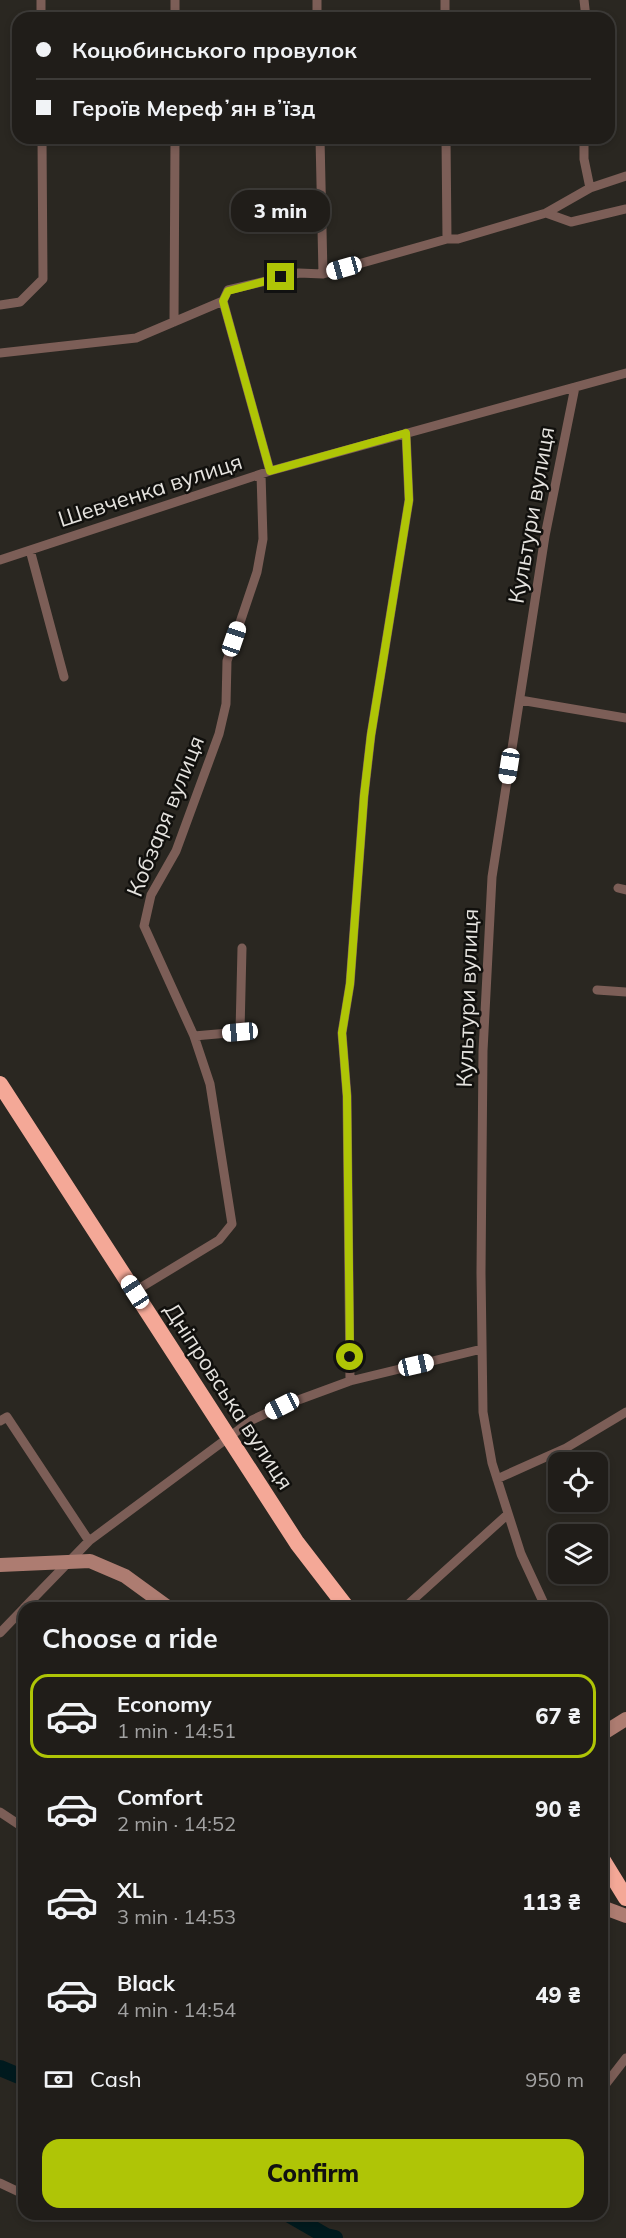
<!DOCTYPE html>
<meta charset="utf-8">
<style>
:root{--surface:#201d19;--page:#282622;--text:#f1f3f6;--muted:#a2a2a2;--line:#3d3b38;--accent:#afc506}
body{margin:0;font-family:Mulish,sans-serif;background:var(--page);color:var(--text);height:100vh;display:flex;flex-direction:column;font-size:22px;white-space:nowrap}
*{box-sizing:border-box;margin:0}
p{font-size:20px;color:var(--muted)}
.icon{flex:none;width:33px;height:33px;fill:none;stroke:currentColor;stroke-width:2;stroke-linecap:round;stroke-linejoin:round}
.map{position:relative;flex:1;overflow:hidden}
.drawer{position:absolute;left:18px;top:1602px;width:590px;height:618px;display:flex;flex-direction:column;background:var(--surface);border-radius:18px;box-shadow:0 3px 9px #0003,0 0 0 2px var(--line)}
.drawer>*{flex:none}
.top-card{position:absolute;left:12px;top:12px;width:603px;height:132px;border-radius:18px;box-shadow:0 3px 9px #0003,0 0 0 2px var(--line);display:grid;align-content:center;height:132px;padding:0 24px;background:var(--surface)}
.tools{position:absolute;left:548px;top:1452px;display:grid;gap:12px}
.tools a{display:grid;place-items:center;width:60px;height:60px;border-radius:12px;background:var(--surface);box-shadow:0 3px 9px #0003,0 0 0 2px var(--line);font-size:30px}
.end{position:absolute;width:27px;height:27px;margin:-14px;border:8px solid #afc506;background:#111;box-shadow:0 0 0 3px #111}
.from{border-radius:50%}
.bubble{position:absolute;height:42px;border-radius:18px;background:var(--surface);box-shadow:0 3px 9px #0003,0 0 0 2px var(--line);font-size:20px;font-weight:800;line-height:42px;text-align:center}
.car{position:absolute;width:18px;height:36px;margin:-18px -9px;border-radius:8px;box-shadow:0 0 4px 2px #0007;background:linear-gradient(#fff 24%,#345 0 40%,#fff 0 76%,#345 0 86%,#fff 0)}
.top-card b{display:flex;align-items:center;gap:21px;height:57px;font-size:22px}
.top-card b+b{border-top:2px solid var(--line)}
.top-card i{width:15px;height:15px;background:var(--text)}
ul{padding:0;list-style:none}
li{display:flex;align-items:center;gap:18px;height:84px;margin:0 12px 9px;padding:0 12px;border:3px solid transparent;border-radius:18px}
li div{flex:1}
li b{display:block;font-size:22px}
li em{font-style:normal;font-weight:800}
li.active{border-color:var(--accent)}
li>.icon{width:54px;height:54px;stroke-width:1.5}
h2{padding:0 24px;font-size:27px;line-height:72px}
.pay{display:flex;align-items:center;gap:15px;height:66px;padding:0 24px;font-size:22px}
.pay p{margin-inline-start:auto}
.primary-button{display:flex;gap:12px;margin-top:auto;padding:12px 24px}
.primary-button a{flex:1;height:69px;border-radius:18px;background:var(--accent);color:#111;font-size:24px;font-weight:800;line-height:69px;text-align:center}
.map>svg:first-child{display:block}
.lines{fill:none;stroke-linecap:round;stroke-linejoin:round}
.river{stroke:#001a1e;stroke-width:16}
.street{stroke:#7c5e57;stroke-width:9}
.secondary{stroke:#ad7c71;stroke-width:14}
.highway{stroke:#f4a897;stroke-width:16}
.route{stroke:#afc506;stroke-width:8}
.labels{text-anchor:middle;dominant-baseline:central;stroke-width:5;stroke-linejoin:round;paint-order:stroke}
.street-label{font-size:22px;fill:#e5e3df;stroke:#11100d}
</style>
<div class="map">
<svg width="626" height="2238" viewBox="0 0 626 2238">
<rect width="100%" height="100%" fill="#2a2721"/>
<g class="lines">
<path class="river" d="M0 2068 24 2078
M288 2214 326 2236 335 2238"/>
<path class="street" d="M41 0V18
M317 0V18
M445 0V18
M584 0 586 18
M175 18V0
M320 138 323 274
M446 138 447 239
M584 138V159L590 188
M546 213 590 188 626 176
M223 301 270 471
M0 305 20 302 43 279 42 138
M174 322 175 138
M0 353 136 338 223 301 228 290 299 273 323 274 447 239H458L546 213 571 222 626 209
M30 550 64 677
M0 560 270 471 626 373
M520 700 626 718
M618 888 626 890
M597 990 626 992
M194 1036 240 1032 242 948
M135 1291 219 1240 232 1224 210 1084 194 1036 144 926 151 895 176 851 219 734 226 704 227 661 257 572 263 539 261 474
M350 1381 347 1096 342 1033 350 984 364 796 371 735 409 500 406 433
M0 1421 7 1417 89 1541
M497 1479 566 1448 626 1412
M24 1608 89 1541 252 1420 282 1406 350 1381 482 1349
M404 1608 508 1514
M546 1608 521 1554 492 1463 483 1412 481 1273 483 1051 492 877 545 536 575 387
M0 1633 24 1608
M0 1812 24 1828
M602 2089 626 2058
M0 2183 19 2192
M334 2217 335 2214"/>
<path class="secondary" d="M0 1565 90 1561 125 1576 169 1608
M602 1734 626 1719
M602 1907 626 1916"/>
<path class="highway" d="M0 1084 297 1543 347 1608
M602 1859 626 1898"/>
</g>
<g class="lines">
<path class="route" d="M281 277 228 291 223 301 270 471 406 433 409 500 371 735 364 796 350 984 342 1033 347 1096 350 1357"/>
</g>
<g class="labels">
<g class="street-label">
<text transform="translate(150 490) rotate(-18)">Шевченка вулиця</text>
<text transform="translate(531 515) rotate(-80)">Культури вулиця</text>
<text transform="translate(165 816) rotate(-68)">Кобзаря вулиця</text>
<text transform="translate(467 998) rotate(-88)">Культури вулиця</text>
<text transform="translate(229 1396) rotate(57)">Дніпровська вулиця</text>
</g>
</g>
</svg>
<div class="tools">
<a><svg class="icon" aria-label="locate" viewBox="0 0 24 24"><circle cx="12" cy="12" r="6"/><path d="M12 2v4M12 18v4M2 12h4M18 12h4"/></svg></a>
<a><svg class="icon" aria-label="layers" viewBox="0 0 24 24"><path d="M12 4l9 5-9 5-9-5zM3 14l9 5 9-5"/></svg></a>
</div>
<i class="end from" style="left:350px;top:1357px"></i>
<i class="end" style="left:281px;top:277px"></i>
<div class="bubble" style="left:231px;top:190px;width:99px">3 min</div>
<i class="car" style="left:344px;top:268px;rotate:254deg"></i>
<i class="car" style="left:234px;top:639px;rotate:19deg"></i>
<i class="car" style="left:509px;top:766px;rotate:189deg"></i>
<i class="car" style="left:240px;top:1032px;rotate:265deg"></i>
<i class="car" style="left:135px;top:1292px;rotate:327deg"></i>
<i class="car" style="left:416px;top:1365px;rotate:77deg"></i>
<i class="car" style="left:282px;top:1406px;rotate:243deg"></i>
<div class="top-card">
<b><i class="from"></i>Коцюбинського провулок</b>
<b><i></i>Героїв Мерефʼян вʼїзд</b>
</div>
<section class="drawer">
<h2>Choose a ride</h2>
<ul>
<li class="active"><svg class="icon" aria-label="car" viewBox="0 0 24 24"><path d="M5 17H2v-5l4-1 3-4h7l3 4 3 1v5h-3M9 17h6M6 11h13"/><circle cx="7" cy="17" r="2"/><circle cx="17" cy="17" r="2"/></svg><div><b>Economy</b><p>1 min · 14:51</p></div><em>67 ₴</em></li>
<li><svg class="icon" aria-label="car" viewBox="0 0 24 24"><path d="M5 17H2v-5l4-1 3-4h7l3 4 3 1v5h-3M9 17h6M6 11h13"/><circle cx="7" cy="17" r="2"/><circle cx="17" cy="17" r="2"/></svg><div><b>Comfort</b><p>2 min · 14:52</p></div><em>90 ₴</em></li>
<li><svg class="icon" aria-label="car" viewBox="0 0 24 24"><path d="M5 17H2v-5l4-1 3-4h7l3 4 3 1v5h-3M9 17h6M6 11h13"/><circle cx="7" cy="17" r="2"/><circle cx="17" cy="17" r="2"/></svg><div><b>XL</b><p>3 min · 14:53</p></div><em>113 ₴</em></li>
<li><svg class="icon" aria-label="car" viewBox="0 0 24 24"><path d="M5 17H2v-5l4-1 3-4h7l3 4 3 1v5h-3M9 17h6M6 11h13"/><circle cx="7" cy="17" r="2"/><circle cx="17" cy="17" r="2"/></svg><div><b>Black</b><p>4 min · 14:54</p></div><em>49 ₴</em></li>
</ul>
<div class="pay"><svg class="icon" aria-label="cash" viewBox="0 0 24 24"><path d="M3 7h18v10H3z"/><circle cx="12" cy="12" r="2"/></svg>Cash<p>950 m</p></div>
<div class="primary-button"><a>Confirm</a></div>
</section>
</div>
